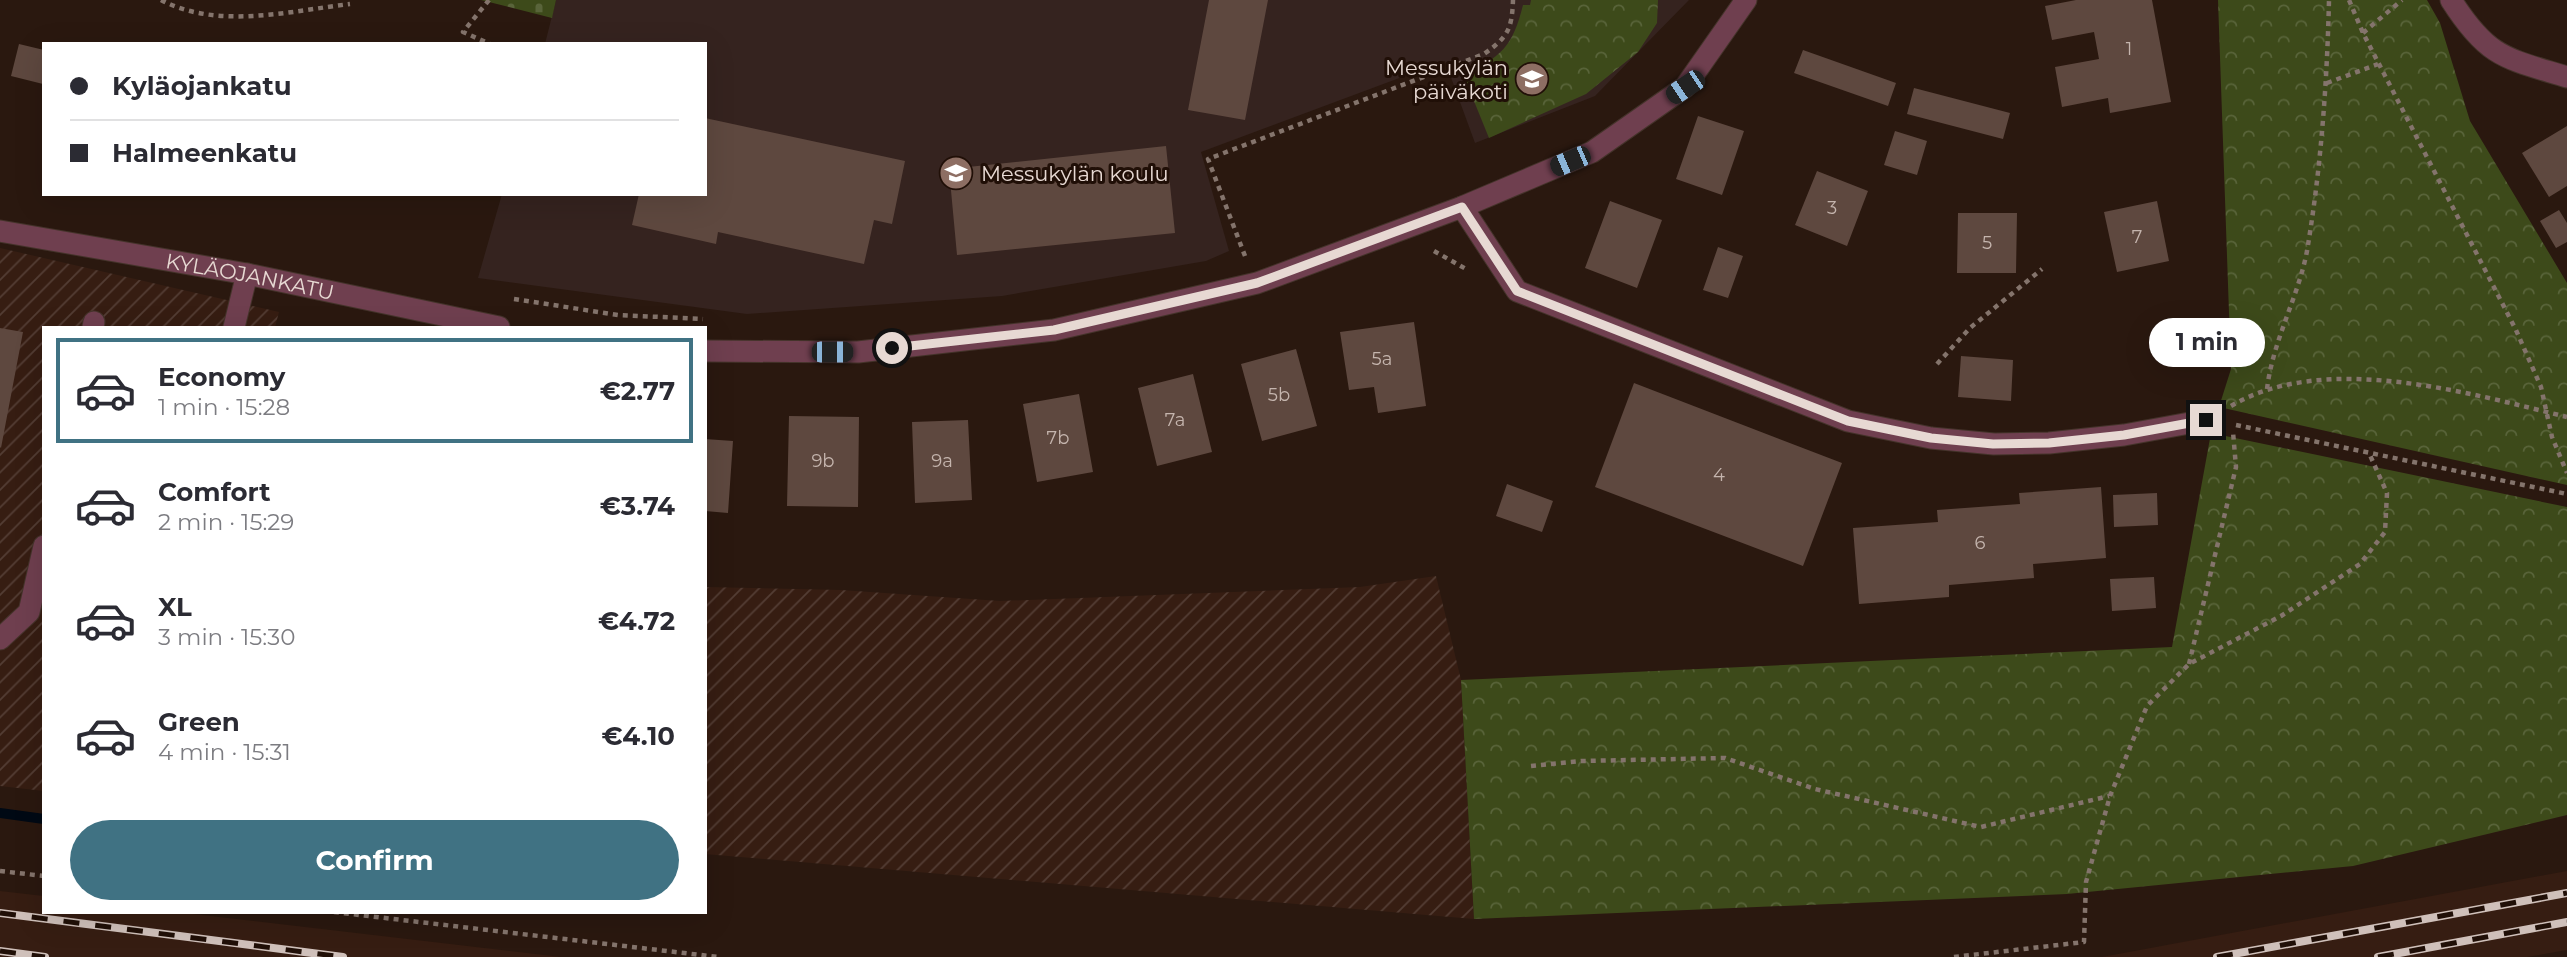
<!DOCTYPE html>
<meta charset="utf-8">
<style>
:root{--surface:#fff;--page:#f2f2f3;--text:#2b2b33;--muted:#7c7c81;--line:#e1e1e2;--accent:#407283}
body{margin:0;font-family:Montserrat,sans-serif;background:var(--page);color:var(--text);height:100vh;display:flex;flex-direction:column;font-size:26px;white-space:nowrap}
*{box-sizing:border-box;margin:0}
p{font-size:23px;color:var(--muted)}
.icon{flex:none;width:38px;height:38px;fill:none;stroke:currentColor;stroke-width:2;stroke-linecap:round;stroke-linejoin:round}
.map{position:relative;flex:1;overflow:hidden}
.drawer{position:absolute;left:42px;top:326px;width:665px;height:588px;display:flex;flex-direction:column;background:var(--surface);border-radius:0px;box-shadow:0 7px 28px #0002}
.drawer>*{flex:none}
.top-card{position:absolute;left:42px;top:42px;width:665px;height:154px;border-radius:0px;box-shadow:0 7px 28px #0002;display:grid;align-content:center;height:154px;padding:0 28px;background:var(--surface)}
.end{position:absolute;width:32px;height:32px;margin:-16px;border:9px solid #e7d9d3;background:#111;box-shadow:0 0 0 4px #111}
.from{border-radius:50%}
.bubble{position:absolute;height:49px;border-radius:24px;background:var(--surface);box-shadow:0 7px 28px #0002;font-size:23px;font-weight:700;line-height:49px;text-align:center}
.car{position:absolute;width:21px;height:42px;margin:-21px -10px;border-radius:9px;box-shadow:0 0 5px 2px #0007;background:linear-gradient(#222 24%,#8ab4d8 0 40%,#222 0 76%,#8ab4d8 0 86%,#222 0)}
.top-card b{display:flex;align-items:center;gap:24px;height:66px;font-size:26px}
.top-card b+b{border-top:2px solid var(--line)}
.top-card i{width:18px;height:18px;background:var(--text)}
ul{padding:12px 0 0;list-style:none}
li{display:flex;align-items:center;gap:21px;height:105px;margin:0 14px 10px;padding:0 14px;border:4px solid transparent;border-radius:0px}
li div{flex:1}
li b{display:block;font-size:26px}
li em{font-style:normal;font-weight:700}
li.current{border-color:var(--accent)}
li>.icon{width:63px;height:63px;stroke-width:1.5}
.primary-button{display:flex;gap:14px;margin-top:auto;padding:14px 28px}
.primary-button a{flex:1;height:80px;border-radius:42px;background:var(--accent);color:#fff;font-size:28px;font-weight:700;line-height:80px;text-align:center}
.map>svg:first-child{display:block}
.built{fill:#361d12}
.industrial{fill:url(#industrial-furrows)}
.education{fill:#35231f}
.cemetery{fill:url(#cemetery-stones)}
.park{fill:url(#park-crowns)}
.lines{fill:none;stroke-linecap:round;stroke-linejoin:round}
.stream{stroke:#000914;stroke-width:10}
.building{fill:#5e483f}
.minor-casing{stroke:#44332a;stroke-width:23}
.path{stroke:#84746c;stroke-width:4.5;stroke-dasharray:5 5;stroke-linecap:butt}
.minor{stroke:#6f3f4f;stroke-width:21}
.rail-casing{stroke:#cfc0ba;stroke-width:8}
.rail{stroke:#200f07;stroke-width:5;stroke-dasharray:16;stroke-linecap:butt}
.route{stroke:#e7d9d3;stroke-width:9}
.labels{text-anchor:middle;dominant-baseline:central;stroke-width:6;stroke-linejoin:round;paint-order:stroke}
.number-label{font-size:18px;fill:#c5b5ae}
.poi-label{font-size:21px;fill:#e7d9d3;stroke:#200f07;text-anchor:end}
.street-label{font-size:21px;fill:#e7d9d3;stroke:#200f07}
</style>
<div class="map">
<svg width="2567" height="957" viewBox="0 0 2567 957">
<defs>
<pattern id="industrial-furrows" width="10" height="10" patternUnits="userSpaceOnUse" patternTransform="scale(1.75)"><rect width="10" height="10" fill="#361d12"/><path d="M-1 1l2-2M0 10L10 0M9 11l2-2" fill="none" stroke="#533d34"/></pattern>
<pattern id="cemetery-stones" width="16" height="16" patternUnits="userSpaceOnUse" patternTransform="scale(1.75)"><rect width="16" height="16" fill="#3d4a1a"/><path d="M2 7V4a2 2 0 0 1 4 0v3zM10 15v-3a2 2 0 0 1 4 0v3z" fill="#59643a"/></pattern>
<pattern id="park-crowns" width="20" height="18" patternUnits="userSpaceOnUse" patternTransform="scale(1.75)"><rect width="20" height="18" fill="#3d4a1a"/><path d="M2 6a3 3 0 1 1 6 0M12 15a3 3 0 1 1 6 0" fill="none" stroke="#59643a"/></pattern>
</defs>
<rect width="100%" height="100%" fill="#2a180f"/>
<path class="built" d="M2567 871V950L2527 957H2102Z
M0 891 44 896V912H176L561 957H0Z"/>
<path class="industrial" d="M0 248 279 312 275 327H44V791L0 786Z
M1436 576 1461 680 1474 919 705 854V587L841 590 1000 601 1360 587Z"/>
<path class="education" d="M556 0H1689L1595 96 1475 143 1445 61 1201 152 1229 251 1206 261 1002 296 747 314 478 278 502 194H705V44H545Z"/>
<path class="cemetery" d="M481 0H556L552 18Z"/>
<path class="park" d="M1531 0H1658L1657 23 1638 52 1586 94 1489 138 1463 74C1501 58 1513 46 1523 5H1530Z
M2218 0H2427L2440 23 2470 121 2567 283V485L2219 407 2231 369Z
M2211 433 2567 507V815L2353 866 2067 894 1474 919 1461 680 2172 647Z"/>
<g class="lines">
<path class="stream" d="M0 813 44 819"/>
</g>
<path class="building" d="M1209 0H1268L1245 120 1188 110Z
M2076 0H2152L2171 102 2110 113 2108 98 2062 107 2055 67 2099 59 2094 32 2052 40 2045 6Z
M19 44 44 50 43 84 11 76Z
M1803 50 1896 83 1888 106 1794 73Z
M1914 88 2010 113 2003 139 1907 114Z
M1698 116 1744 131 1722 195 1676 179Z
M705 118 905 161 892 224 874 220 864 264 718 232 716 244 632 225 639 194H705Z
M2567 126V186L2549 197 2522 153Z
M1895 131 1927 141 1917 175 1884 165Z
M1166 146 1175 233 957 255 949 169Z
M1817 171 1868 191 1847 246 1795 225Z
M1610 201 1662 220 1637 288 1585 268Z
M2157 201 2169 261 2117 272 2104 212Z
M2559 210 2567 223V242L2556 248 2540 221Z
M1958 213H2017L2016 273H1957Z
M1718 247 1743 256 1728 298 1703 290Z
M1414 322 1426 406 1378 413 1374 387 1349 390 1340 332Z
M0 328 23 332 1 448 0 447Z
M1296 349 1317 426 1262 441 1241 364Z
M1961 356 2013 360 2011 401 1958 397Z
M1193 374 1212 452 1157 466 1138 388Z
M1634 383 1842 463 1803 566 1595 487Z
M1079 394 1093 472 1037 482 1023 404Z
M789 416 859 417 858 507 787 506Z
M968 420 972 500 915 503 912 422Z
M705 439 733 441 728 513 705 511Z
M1507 484 1553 501 1542 532 1496 516Z
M2101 487 2106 558 2033 564 2034 578 1949 585V597L1859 604 1853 528 1938 522 1937 510 2020 504 2019 493Z
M2157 493 2158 525 2114 527 2113 495Z
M2154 577 2156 608 2112 611 2110 579Z"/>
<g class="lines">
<defs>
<g id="minor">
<path d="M2451 0C2488 58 2505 58 2567 77"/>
<path d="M1462 207 1517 291 1848 421 1931 438 1994 444 2049 443 2124 435 2206 420"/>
<path id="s1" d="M0 231 247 274 499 327"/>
<path d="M93 327 94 322"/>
<path d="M234 327 247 274"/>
<path d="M705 351 858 352 1054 330 1257 283 1462 207 1592 152 1685 87 1746 0"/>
<path d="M0 639 29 612 44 546"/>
</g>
</defs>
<use href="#minor" class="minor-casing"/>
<path class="path" d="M161 0C218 30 290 11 350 4
M489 0 463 32 490 44
M2349 0 2363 33 2516 330 2541 387 2552 437 2567 473
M2363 33 2402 0
M2327 83 2378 64
M1434 251 1466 269
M1245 256 1208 159 1484 54C1508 37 1512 29 1513 0
M514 299 618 315 703 319
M1937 364 1970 328 2042 269
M2267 389C2273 340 2298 298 2307 251 2321 168 2327 84 2329 0
M2231 406C2324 351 2469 393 2567 417
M2236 425 2567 494
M2189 664 2236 467 2233 432
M1531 766 1581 761 1725 758 1815 789 1981 827 2109 796
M0 871 44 876
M334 912 718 957
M1954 957 2084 942 2086 882 2110 796 2147 706 2189 664 2281 616 2360 564 2385 532 2387 493 2369 453"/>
<use href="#minor" class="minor"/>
<defs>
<path id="rail" d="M0 913 343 957
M0 951 45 957
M2217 957 2567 893
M2378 957 2567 922"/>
</defs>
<use href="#rail" class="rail-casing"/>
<use href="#rail" class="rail"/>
</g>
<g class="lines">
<path class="route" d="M892 348 1054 330 1257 283 1462 207 1517 291 1848 421 1931 438 1993 444 2049 443 2124 435 2206 420"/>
</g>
<defs>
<symbol id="school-disc" viewBox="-11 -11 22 22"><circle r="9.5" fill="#8d6e63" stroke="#200f07"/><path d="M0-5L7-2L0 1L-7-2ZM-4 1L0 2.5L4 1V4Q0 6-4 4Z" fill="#fff"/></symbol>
</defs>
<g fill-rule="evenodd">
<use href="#school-disc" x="1513" y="60" width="38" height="38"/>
<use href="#school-disc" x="937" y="154" width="38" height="38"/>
</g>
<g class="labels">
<g class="number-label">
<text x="2129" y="49">1</text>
<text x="1832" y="208">3</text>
<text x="2137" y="237">7</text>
<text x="1987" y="243">5</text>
<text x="1382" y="359">5a</text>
<text x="1279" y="395">5b</text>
<text x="1175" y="420">7a</text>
<text x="1058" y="438">7b</text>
<text x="823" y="461">9b</text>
<text x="942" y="461">9a</text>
<text x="1719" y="475">4</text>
<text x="1980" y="543">6</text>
</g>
<g class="poi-label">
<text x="1508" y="67">Messukylän<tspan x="1508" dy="24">päiväkoti</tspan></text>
<text x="981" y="173" text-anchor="start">Messukylän koulu</text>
</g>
<g class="street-label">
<text stroke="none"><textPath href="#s1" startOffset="254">KYLÄOJANKATU</textPath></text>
</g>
</g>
</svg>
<i class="end from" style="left:892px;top:348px"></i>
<i class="end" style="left:2206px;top:420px"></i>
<div class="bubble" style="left:2149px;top:318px;width:116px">1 min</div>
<i class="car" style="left:1685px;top:87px;rotate:236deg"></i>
<i class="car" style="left:1570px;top:161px;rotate:247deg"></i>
<i class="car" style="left:832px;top:352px;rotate:90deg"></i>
<div class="top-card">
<b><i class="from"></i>Kyläojankatu</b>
<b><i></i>Halmeenkatu</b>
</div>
<section class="drawer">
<ul>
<li class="current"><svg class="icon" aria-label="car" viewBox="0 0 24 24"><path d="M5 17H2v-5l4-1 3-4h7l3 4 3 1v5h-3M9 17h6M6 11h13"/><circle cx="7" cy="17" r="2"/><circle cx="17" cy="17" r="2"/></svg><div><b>Economy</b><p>1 min · 15:28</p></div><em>€2.77</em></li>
<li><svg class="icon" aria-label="car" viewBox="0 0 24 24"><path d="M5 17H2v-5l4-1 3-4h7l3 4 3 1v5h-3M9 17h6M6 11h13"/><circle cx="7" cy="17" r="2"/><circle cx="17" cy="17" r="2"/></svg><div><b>Comfort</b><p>2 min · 15:29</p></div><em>€3.74</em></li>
<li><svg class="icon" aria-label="car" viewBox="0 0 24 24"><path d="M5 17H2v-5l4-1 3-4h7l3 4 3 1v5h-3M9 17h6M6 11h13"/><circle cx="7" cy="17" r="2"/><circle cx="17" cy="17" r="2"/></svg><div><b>XL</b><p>3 min · 15:30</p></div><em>€4.72</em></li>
<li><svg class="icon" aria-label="car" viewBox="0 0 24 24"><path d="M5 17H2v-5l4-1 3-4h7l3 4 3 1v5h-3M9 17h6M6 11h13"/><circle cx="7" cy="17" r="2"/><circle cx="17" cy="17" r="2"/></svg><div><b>Green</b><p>4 min · 15:31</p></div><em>€4.10</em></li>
</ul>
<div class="primary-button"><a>Confirm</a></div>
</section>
</div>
